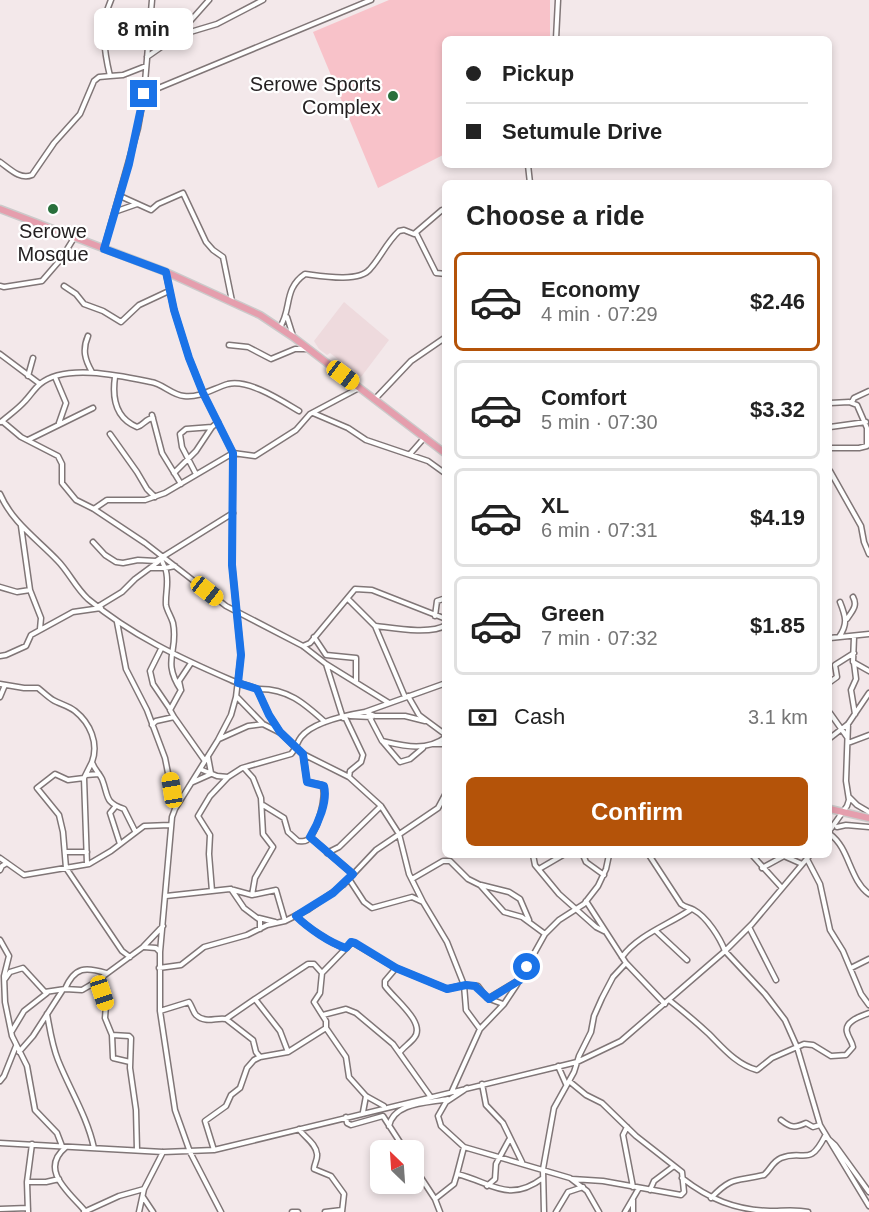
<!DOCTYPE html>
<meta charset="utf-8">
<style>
:root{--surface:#fff;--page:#f6f6f6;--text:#222;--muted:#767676;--line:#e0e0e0;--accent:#b45309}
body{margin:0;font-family:Helvetica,sans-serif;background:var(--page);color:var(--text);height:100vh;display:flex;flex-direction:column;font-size:22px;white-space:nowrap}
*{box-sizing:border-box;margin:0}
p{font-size:20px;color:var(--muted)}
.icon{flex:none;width:33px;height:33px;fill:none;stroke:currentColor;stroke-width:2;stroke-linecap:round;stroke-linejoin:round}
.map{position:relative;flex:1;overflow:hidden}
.drawer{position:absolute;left:442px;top:180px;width:390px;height:678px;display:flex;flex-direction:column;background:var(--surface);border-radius:9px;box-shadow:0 3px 9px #0003}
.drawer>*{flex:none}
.banner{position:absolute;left:442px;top:36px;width:390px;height:132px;border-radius:9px;box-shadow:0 3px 9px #0003;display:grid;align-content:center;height:132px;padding:0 24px;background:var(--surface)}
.needle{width:39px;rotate:335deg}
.controls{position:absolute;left:370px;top:1140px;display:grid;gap:12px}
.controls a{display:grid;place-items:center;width:54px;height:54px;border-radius:9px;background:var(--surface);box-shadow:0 3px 9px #0003;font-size:30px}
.end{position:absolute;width:27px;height:27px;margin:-14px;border:8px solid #1a73e8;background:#fff;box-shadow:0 0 0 3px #fff}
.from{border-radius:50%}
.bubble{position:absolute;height:42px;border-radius:9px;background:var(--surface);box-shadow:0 3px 9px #0003;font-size:20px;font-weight:600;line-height:42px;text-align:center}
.car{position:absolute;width:18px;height:36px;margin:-18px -9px;border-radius:8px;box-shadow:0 0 4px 2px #0007;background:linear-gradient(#f5c518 24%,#345 0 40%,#f5c518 0 76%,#345 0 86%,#f5c518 0)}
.banner b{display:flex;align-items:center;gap:21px;height:57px;font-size:22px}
.banner b+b{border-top:2px solid var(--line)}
.banner i{width:15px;height:15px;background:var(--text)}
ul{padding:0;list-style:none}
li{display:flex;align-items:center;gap:18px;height:99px;margin:0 12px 9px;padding:0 12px;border:3px solid var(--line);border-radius:9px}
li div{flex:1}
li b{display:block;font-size:22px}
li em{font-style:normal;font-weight:600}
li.selected{border-color:var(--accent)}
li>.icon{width:54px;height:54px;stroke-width:1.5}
h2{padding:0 24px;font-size:27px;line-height:72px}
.pay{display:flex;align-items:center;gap:15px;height:66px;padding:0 24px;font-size:22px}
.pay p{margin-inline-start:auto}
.primary-button{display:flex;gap:12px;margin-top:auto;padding:12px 24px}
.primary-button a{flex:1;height:69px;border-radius:9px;background:var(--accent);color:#fff;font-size:24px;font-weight:600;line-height:69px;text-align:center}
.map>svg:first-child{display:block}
.built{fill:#eedadd}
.green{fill:#f8c2c9}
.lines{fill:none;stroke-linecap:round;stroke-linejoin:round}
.minor-casing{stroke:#807677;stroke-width:7}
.major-casing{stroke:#cbcaca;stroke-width:9}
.minor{stroke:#fff;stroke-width:4}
.major{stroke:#e59ead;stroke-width:6}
.route{stroke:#1a73e8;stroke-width:8}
.poi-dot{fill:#29703c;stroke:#fff;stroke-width:2}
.labels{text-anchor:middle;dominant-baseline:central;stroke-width:4.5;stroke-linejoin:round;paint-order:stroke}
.poi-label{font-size:20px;fill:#252122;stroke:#fff;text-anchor:end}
</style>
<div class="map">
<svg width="869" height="1212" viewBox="0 0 869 1212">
<rect width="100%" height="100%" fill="#f3e8ea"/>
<path class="built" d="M344 302 389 340 361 377 330 353 327 355 319 349 314 341Z"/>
<path class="green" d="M389 0H550V39H446L445 154 378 188 313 32Z"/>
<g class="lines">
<defs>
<path id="minor" d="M111 0C100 24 104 51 110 76L123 75 146 66
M177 36 217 24 263 0
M556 39 558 0
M147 57 177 36 209 0
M144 94 371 0
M0 162C10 169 20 180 32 175L54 143 80 114 94 81 99 77 110 76
M528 165 530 183
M120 196 151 210 158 204 183 193 206 242 213 250 223 257 232 301
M117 211 137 204
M416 233 436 273 446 274
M104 249 138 128 144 94 152 0
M166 273 174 310 189 358 203 393 233 453 232 565 241 655 236 697 231 715 218 740 175 809 172 817 160 952V1011L175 1110 190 1152 221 1212
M0 286 4 287 42 281 61 259 74 238
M64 286 76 294 84 304 103 311 121 322 139 305 169 291
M287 317 293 336
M280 327C292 309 283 289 305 274 321 276 359 283 370 269 381 257 386 243 399 231L404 230 414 234 442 210 446 211
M88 336C82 350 85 360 92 372
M229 345 248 347 271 359 295 349H307
M0 354 40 384
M28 376 33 358
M55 377 66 403 59 423
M115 377C112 398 115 418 137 427 144 425 145 419 153 418
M375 399 411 361 446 337
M852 402 854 398 869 391
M830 403 849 402 857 405 867 428V446
M313 413 348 428 366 440 428 461 446 474
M152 415 162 453 181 484
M2 421 21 437 58 456 62 464V483L76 500 94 509 145 543 226 606 303 646 326 664 389 703
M1 422C9 415 18 409 25 401 30 396 34 389 40 384 65 363 122 376 151 382 163 384 172 395 184 396 200 398 214 388 228 384 249 379 282 401 299 411
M830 427 866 422
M110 434 137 472 147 489 155 497
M28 440 93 408
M830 448H859L867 446
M410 454 425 437
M830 471 861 526 864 542 869 554
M174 473 196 451 212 427 218 422
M196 474 182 447 180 434 186 429 212 427
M0 494C12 522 37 539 57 560 69 572 75 587 88 599 131 635 180 658 231 680 239 684 248 685 257 689L269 715 280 732 296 748 303 754 349 777 381 806 399 834 409 874 423 902 412 897 372 908 364 902 349 879
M94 509 107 500H145L165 493 233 453 255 456 296 430 310 414 359 388
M21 526 30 590 41 618 40 629
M93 542 105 555 116 562 123 563 138 560 156 561 233 513
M175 566 165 568C170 580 165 593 166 605 167 611 171 616 173 623 179 651 161 660 181 690
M152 568H165L161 559
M0 587 17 592 30 590
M348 599 375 626 405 697
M99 606 122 592 135 579 158 562
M435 616 437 601 446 598
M847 619C852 611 858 606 853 597
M117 622 126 669 147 710 165 758 175 808
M376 626C393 628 431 635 446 625
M314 637 326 655 356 658V681
M839 637C848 624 846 617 840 602
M854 637 853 662 869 671
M830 638 869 634
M303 646 310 643 355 589 372 590 446 619
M161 649 150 671 153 684 170 709
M0 656 6 655 26 646 31 635 73 612 101 608
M854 663 856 679 851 690 855 714
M326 664 343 718
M830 682 837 677 835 665 854 653
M0 684 24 688H38C43 692 48 697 53 700 60 704 69 706 75 711 90 723 99 743 92 762 94 769 99 773 102 779 109 797 104 802 124 809L135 831
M257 689C287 688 304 703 325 722
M408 696 419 715 446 735
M0 697 5 685
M237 697 263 724 279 732
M365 712 375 716H405L425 721
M830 713 847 737
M350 716 372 717
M174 717 205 761
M345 717 363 755 361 762 350 771 349 777
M370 718 382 741C404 746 426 752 446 737
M152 725 156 721 174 717 170 710 181 690 179 681 191 663
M830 738 848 724 869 693
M219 739 248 726 263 724
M383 742 400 762 410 759 423 748
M848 743 869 735
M433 744H446
M208 757 211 773
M200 769 217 776 228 777 242 768 291 754C296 749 297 742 301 737 313 722 347 715 365 712L446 683
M86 775 99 774
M84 778 68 780 55 774 37 788 59 815 63 832 66 868 122 951 130 957
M193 782 211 774
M849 797 857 805 869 812
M263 805 284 818 288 832 298 841C302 841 304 842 307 840 317 833 328 794 322 785L307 782 303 754
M115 807 110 813 120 844
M837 827 846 825 869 827
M830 830 847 806 849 800 846 781 848 724
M830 834C850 849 849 879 869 894
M310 837 353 874
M65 852H87
M327 853 339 847 381 806
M533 855 535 865 559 894 596 927 604 931
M583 855 586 862 604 875
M649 855 681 904C686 908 689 907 694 910 707 917 720 938 725 951L765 994 785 1020 797 1047 820 1125 869 1206
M752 855 782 888
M0 858 24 875 89 864 111 851 144 826 170 825
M807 859 820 884 830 930 843 951 861 994 869 1005
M87 864 84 778 92 762
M762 868 784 856 802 864
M539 869 563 855
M0 870 2 866 7 863
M412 879 443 861H450L468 879 480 885 504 912 522 917 545 934
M481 885 509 892 520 899 529 920
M231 889 244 908 260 920V929
M212 891 209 854 210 835 198 816 210 796 228 777
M252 895 276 890 285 921
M166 896 230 889 252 895 255 878 273 847 263 834 261 798 253 778 244 768
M586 901 626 963 665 1004
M296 916C307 927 330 943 345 948
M259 918 275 922
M749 927 776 980
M656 931 687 960
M0 940 9 956 4 976 5 1002 12 1036 27 1066 35 1110 57 1133 62 1146
M144 947 156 948 159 951
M622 957C638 935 668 925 690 910
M159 968 181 965 204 947 247 935 267 925 285 921 309 909 343 885 376 850 438 808 446 793
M396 968 385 981V986C393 998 427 1023 414 1038 410 1043 404 1047 400 1052
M851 968 869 959
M5 979 10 972 23 968 45 992 65 989 82 990 94 983 143 947 163 926
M98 981 106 1005 105 1018 112 1035 129 1036 131 1038 130 1068 136 1110 137 1150
M65 989C75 966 86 967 106 973
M489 998 519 980
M255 999 308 964H314L322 973
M669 1000C683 1011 696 1022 709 1034 723 1048 737 1065 757 1070L772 1058 804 1044 813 1045 831 1056 846 1055 853 1047C852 1041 848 1037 847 1032 844 1021 862 1016 869 1013
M160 1011 189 1002C192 1006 193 1012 196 1015 206 1024 216 1017 226 1019L253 1040 256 1052 260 1057
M47 1014C50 1030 52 1045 58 1060 70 1090 87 1116 94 1148
M323 1015 346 1009 356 1013 393 1044 430 1096
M226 1019 255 999 280 1031 288 1052
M480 1029 466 1010 464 985 478 986 487 998 503 1004
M12 1031 24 1011 47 993
M112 1035 113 1058 130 1062
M19 1052 33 1036 62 991
M558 1066 566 1084
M0 1081 4 1076 16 1046
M569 1081 586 1095 602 1103 636 1136 682 1172 684 1192 681 1195 603 1181 572 1179
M482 1084 486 1105 503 1123 522 1162
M452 1091 480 1029 504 1004 516 986 545 934 559 920 584 904 598 886 606 869 609 855
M384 1106 366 1096 349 1077 346 1057 326 1028V1021L314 1002 320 993 322 973 352 942 396 968 447 989 464 985 447 942 423 902
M363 1112 366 1096
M346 1117 347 1123 351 1125 383 1116 405 1150
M781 1120C791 1128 795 1128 806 1123L813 1127 820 1125
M389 1126C394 1102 428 1103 448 1099
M627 1127 623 1135 633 1187
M299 1129C304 1137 316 1143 317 1154 318 1159 314 1164 314 1169L331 1176 344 1194 342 1212
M0 1143 163 1152 214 1150 577 1062 621 1041 725 951 752 924 810 855
M66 1147C38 1170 70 1193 85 1211
M464 1147 570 1178 587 1191 599 1212
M214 1150 205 1121 226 1106 231 1095 240 1088 247 1068 254 1060 260 1057 288 1052 326 1028
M414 1167 435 1199 440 1212
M457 1174 464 1147 441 1126 438 1116 446 1102 467 1088
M682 1178C709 1199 735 1210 770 1211 782 1211 796 1209 808 1212
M27 1182H46L59 1179
M487 1186 495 1179 496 1164 509 1140
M650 1190 654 1181 674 1166
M143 1197 153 1212
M711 1198C733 1175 737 1182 764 1175 771 1169 772 1162 781 1158 804 1149 809 1168 825 1136L835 1145 869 1192
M435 1199 454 1184 457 1174C491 1182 508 1204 543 1178
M0 1209 28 1208
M28 1212 27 1182 32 1144
M84 1212 119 1196 144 1189
M139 1212 144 1189 163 1152
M292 1212H298
M325 1212 342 1210
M544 1212 543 1169 554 1108 574 1072 579 1056 591 1032 594 1016 602 998 613 977 626 963
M556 1212 568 1192 583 1187
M625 1212 639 1188
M633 1212V1200"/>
<path id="major" d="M0 209 166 272 260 315 293 337 446 454
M830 809 869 818"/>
</defs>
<use href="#minor" class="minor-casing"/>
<use href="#major" class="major-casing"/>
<use href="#minor" class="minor"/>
<use href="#major" class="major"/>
</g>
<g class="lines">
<path class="route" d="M144 94 129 164 104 249 166 272 174 310 189 358 203 393 233 453 232 565 241 655 238 683 257 689 269 715 280 732 303 754 307 782 324 786C328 801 318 824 310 837L353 874 333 893 296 916C308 928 330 943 346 948L351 942 355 943 396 968 447 989 466 985 475 986 489 999 520 980 527 967"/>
</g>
<g class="poi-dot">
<circle cx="393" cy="96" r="6"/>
<circle cx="53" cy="209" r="6"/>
</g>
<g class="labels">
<g class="poi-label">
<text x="381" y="84">Serowe Sports<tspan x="381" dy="23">Complex</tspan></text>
<text x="53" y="231" text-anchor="middle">Serowe<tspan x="53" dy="23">Mosque</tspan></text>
</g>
</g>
</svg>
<div class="controls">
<a><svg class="needle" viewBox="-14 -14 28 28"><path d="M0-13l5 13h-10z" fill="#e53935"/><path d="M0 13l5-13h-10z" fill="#767676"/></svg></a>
</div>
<i class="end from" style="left:527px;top:967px"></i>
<i class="end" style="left:144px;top:94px"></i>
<div class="bubble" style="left:94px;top:8px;width:99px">8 min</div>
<i class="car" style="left:343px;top:375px;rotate:127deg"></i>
<i class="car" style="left:207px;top:591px;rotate:128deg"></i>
<i class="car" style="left:172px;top:790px;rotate:351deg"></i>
<i class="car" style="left:102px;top:993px;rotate:162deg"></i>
<div class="banner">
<b><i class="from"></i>Pickup</b>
<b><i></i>Setumule Drive</b>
</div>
<section class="drawer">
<h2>Choose a ride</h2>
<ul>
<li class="selected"><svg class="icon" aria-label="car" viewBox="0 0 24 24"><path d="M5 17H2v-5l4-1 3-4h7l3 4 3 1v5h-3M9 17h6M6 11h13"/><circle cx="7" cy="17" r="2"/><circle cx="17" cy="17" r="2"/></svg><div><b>Economy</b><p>4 min · 07:29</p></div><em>$2.46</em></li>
<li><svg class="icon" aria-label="car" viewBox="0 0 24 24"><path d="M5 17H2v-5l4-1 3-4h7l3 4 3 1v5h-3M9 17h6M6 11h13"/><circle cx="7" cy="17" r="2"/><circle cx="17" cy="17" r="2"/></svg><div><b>Comfort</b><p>5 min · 07:30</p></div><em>$3.32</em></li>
<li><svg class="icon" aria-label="car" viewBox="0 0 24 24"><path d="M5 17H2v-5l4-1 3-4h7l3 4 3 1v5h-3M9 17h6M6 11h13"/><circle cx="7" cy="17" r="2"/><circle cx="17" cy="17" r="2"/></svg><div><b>XL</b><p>6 min · 07:31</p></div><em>$4.19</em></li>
<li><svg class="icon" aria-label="car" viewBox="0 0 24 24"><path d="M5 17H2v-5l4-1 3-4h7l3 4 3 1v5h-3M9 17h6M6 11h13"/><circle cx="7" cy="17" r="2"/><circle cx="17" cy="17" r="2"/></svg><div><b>Green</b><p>7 min · 07:32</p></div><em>$1.85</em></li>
</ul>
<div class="pay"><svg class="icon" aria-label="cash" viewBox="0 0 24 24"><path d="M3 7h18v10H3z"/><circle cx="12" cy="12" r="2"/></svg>Cash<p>3.1 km</p></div>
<div class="primary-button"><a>Confirm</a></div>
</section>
</div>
